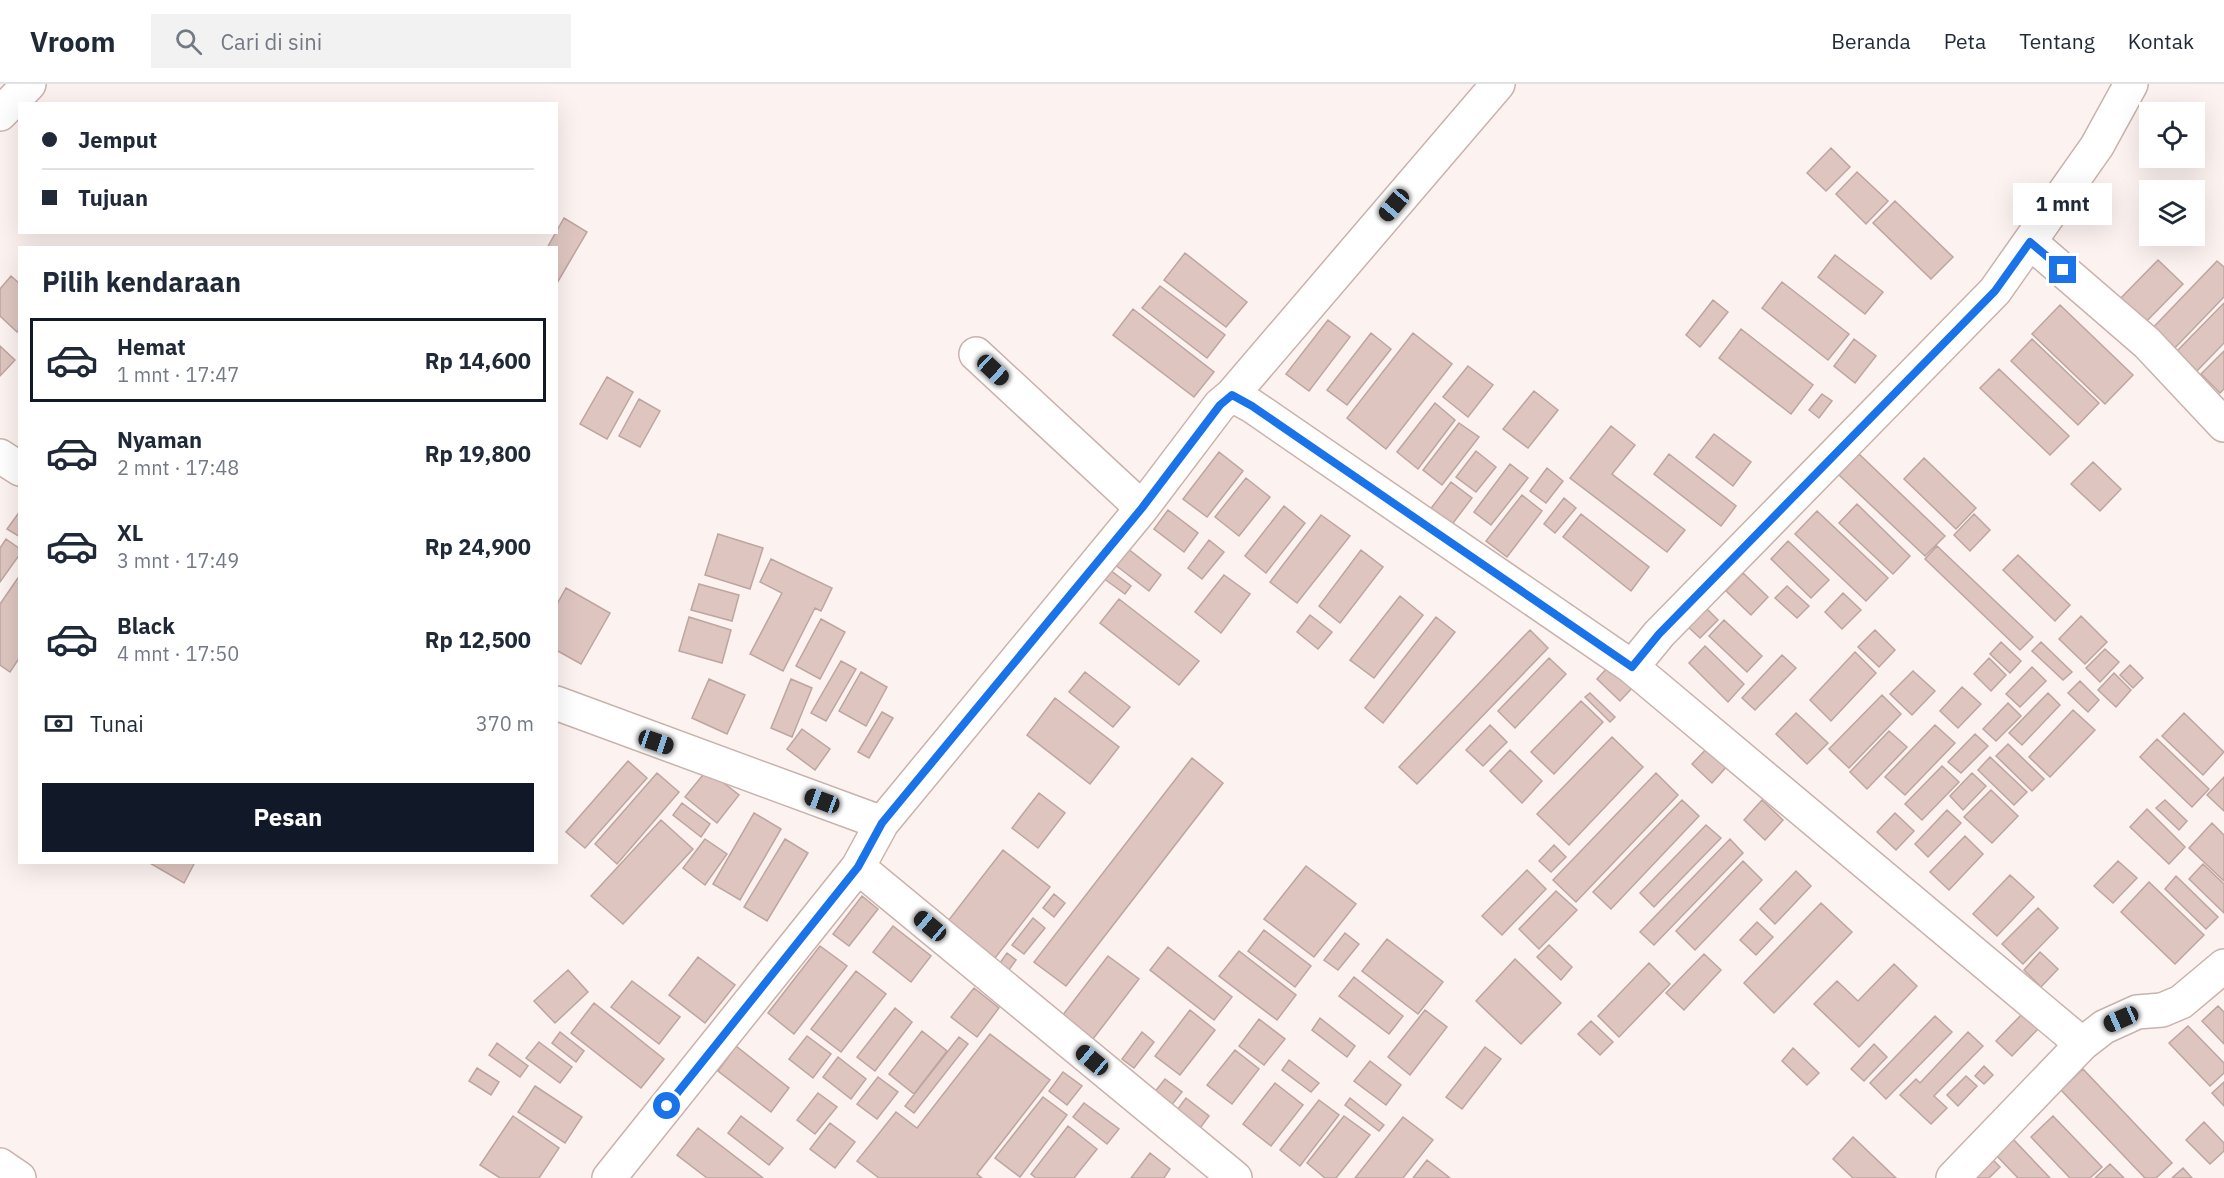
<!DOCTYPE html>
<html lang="id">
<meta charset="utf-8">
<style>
:root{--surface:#fff;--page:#f2f2f3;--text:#1f2937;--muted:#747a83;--line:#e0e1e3;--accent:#111827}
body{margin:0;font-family:"IBM Plex Sans",sans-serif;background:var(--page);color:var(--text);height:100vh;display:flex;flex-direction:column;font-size:22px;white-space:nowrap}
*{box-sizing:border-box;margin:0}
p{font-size:20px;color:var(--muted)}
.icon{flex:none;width:33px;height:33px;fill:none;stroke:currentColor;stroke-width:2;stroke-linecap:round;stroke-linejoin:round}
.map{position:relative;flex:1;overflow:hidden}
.side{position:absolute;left:18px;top:162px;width:540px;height:618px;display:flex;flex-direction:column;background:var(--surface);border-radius:0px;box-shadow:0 6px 24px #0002}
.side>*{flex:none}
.guide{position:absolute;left:18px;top:18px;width:540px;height:132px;border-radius:0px;box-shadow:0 6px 24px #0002;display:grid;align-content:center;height:132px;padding:0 24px;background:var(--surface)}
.tools{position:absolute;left:2139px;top:18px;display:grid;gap:12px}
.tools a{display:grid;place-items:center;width:66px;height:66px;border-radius:0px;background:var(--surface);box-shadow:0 6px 24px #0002;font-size:30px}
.end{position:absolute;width:27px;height:27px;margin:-14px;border:8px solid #1a73e8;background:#fff;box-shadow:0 0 0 3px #fff}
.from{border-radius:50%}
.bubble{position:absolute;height:42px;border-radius:0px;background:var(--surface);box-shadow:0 6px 24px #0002;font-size:20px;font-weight:700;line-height:42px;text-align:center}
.car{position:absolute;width:18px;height:36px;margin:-18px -9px;border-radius:8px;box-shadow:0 0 4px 2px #0007;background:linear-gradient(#222 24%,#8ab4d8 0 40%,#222 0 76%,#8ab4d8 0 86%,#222 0)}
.guide b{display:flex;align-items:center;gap:21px;height:57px;font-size:22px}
.guide b+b{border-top:2px solid var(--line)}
.guide i{width:15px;height:15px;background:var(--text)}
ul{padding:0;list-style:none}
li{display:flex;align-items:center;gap:18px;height:84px;margin:0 12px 9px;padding:0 12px;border:3px solid transparent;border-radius:0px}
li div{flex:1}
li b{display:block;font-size:22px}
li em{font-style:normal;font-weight:700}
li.current{border-color:var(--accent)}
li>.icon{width:54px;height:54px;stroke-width:1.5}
h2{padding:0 24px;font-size:27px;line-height:72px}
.pay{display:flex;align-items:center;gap:15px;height:66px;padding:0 24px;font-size:22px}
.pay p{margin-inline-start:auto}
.button{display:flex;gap:12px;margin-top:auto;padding:12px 24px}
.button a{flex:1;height:69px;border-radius:0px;background:var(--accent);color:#fff;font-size:24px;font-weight:700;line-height:69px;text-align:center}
header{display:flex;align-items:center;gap:36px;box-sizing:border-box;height:84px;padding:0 30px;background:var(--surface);border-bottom:2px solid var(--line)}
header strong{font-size:28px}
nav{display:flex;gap:33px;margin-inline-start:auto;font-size:21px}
.search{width:420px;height:54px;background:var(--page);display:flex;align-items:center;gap:15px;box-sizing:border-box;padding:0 21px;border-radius:0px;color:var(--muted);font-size:22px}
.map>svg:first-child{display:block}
.building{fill:#dec5c0;stroke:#bda5a0;stroke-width:1.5}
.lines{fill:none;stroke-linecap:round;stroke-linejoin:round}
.minor-casing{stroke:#cab2ac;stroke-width:36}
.minor{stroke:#fff;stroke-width:33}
.route{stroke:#1a73e8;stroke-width:8}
</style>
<header>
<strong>Vroom</strong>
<div class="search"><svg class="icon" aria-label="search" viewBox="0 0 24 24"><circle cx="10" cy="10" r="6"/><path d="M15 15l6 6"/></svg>Cari di sini</div>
<nav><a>Beranda</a><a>Peta</a><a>Tentang</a><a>Kontak</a></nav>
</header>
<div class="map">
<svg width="2224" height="1094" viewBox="0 0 2224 1094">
<rect width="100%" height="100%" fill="#fcf2f0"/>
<path class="building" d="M1831 64 1850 83 1826 107 1807 89Z
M1857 88 1888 117 1866 140 1836 110Z
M1895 117 1953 173 1931 195 1873 139Z
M564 134 587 148 557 199 556 164H547Z
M1185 169 1247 218 1226 243 1164 196Z
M1835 171 1883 208 1865 230 1818 193Z
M2158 176 2183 200 2140 244 2115 220Z
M2217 177 2224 183V213L2169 270 2147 250Z
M11 192 20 200V245L17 248 0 232V205Z
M1782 198 1849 250 1828 276 1762 224Z
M1160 202 1225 251 1207 274 1142 224Z
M1713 216 1728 228 1700 263 1686 251Z
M2224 219V259L2197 287 2177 267Z
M2060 221 2133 291 2105 320 2032 250Z
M1133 225 1214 288 1194 313 1113 251Z
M1328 236 1350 253 1309 307 1286 290Z
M1741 245 1813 301 1791 330 1719 274Z
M1371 249 1391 265 1347 321 1327 306Z
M1413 249 1452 280 1386 365 1347 334Z
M1854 255 1876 272 1855 299 1834 282Z
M2032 255 2099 319 2078 341 2011 277Z
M0 262 15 276 0 292Z
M2224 267V305L2220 309 2201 290Z
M1468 282 1493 301 1468 333 1443 313Z
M1999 285 2069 352 2050 371 1980 304Z
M607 293 633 308 607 355 580 340Z
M1534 307 1558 326 1528 364 1503 345Z
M1822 310 1832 317 1819 334 1809 326Z
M639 315 660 327 640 363 619 352Z
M1435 319 1455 336 1418 385 1397 368Z
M1459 339 1479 353 1442 401 1423 386Z
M1611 342 1635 361 1612 390 1685 446 1667 468 1570 394Z
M1714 350 1751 378 1733 402 1696 373Z
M1476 367 1496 383 1476 408 1456 393Z
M1219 368 1243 387 1207 433 1183 415Z
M1669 370 1736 422 1721 442 1654 390Z
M1859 370 1945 452 1925 472 1839 391Z
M1924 374 1976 424 1956 445 1904 395Z
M2093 378 2121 405 2100 427 2071 400Z
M1510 380 1528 394 1491 441 1474 428Z
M1547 384 1563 397 1546 419 1530 407Z
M1246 394 1270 413 1239 452 1215 433Z
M1451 398 1472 414 1450 443 1429 427Z
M1522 411 1542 427 1507 473 1486 457Z
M1564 414 1576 424 1555 449 1544 440Z
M1857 420 1910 472 1893 490 1839 439Z
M1284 422 1305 439 1266 489 1245 472Z
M1168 426 1198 449 1184 468 1154 445Z
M20 427V453L7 445Z
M1817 427 1888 494 1866 517 1795 450Z
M1581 430 1649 483 1631 507 1563 453Z
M1974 430 1990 446 1970 467 1954 451Z
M1321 431 1350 452 1297 519 1270 498Z
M718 450 763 464 750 505 705 491Z
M6 455 20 465V470L0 498V464Z
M1209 456 1224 468 1202 495 1188 484Z
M1788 457 1829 496 1811 514 1771 475Z
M1937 462 2033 553 2020 566 1925 475Z
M1127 464 1161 491 1149 507 1114 480Z
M1361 466 1383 483 1340 539 1319 522Z
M2018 471 2070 521 2055 537 2003 486Z
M771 475 832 504 821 527 815 524 783 587 750 570 782 509 760 498Z
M1110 486 1131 502 1125 510 1103 494Z
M1743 489 1768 513 1751 531 1726 507Z
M20 491V573L10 588 0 581V520Z
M1224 491 1250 510 1221 549 1195 528Z
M699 500 739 511 732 537 691 526Z
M1787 502 1809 522 1797 534 1775 514Z
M566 504 610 529 581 580 556 566V522Z
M1843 509 1861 526 1842 545 1825 528Z
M1400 512 1423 531 1374 594 1350 576Z
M1119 515 1199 577 1179 601 1100 539Z
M1702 520 1718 536 1700 554 1684 539Z
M1310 531 1332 548 1318 565 1297 548Z
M2081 532 2107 558 2085 580 2059 555Z
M689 533 731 546 722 579 679 567Z
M1436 533 1455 548 1383 639 1365 624Z
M821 535 845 548 820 595 796 582Z
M1724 536 1762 572 1747 588 1709 552Z
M1530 546 1548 564 1417 700 1399 683Z
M1875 546 1895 566 1879 583 1858 563Z
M2001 558 2021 577 2010 589 1990 570Z
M2041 558 2072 588 2063 596 2032 567Z
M1705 562 1744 600 1728 618 1689 579Z
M2105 565 2119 578 2100 598 2086 584Z
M1855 568 1876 589 1831 637 1810 616Z
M1782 571 1796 584 1755 626 1742 614Z
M1549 574 1566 590 1515 644 1498 627Z
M1989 574 2006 591 1991 607 1974 590Z
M841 577 856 585 826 637 811 629Z
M1610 581 1633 603 1620 617 1597 595Z
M2130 581 2143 594 2133 604 2120 591Z
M2032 583 2046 597 2020 623 2006 610Z
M1913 587 1935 607 1912 631 1890 610Z
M861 588 887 603 866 642 839 627Z
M1085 588 1130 623 1113 643 1069 608Z
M2114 589 2131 606 2116 623 2098 606Z
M709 595 745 611 727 650 692 634Z
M791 595 812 604 792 653 771 644Z
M2080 597 2099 616 2088 628 2068 609Z
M1962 603 1981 620 1958 644 1940 627Z
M1590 609 1615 633 1610 638 1585 613Z
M2048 609 2060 621 2022 661 2009 649Z
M1882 611 1901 630 1849 684 1829 665Z
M1055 614 1119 663 1090 700 1027 651Z
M1581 617 1603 638 1554 690 1531 668Z
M2008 619 2021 632 1996 657 1983 645Z
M2073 626 2095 646 2050 693 2029 673Z
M882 628 893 634 869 674 858 668Z
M1796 629 1828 659 1807 680 1776 650Z
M2184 629 2224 668 2203 691 2162 652Z
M1490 641 1507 658 1483 682 1466 666Z
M1935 641 1955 659 1905 711 1885 693Z
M802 645 830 665 815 686 787 665Z
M1889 647 1907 663 1867 705 1850 688Z
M1975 650 1988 662 1961 689 1948 678Z
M1612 653 1643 683 1569 761 1537 730Z
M2157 655 2209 705 2192 723 2140 673Z
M2008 660 2044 695 2032 707 1996 672Z
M1710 661 1729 680 1712 699 1692 680Z
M1510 666 1542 697 1522 719 1490 687Z
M1990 673 2027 708 2014 721 1978 686Z
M1192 674 1223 699 1066 902 1034 878Z
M628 677 647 694 585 764 566 748Z
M1942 682 1959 698 1922 736 1905 720Z
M707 686 739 711 717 739 685 713Z
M657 689 679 708 617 780 595 760Z
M1656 689 1678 711 1576 818 1553 796Z
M1972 689 1986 702 1963 726 1950 712Z
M2224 693V727L2207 711Z
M1991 706 2018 732 1992 759 1964 733Z
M1039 709 1065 729 1038 764 1012 744Z
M1682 716 1699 732 1611 825 1593 808Z
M1762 716 1783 736 1765 756 1744 736Z
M2165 716 2187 737 2179 746 2156 724Z
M682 719 710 740 701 753 673 731Z
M2147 725 2185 763 2169 780 2130 743Z
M1947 726 1961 739 1928 773 1915 760Z
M754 729 781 745 740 816 713 800Z
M1895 729 1914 747 1896 766 1877 748Z
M661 736 693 765 623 840 591 812Z
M2212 739 2224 751V797L2189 764Z
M1706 741 1721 754 1654 823 1640 809Z
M1965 752 1983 770 1949 806 1930 788Z
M705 755 727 770 705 801 683 784Z
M785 755 808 769 767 837 744 823Z
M1730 755 1743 769 1654 861 1640 848Z
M1554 761 1566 773 1551 788 1539 777Z
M1003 766 1050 803 995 874 948 837Z
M1743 777 1762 796 1695 866 1676 847Z
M2118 777 2137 794 2113 819 2094 802Z
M148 778H195L184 799Z
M2203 780 2224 800V829L2189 795Z
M1306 782 1356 820 1314 873 1264 835Z
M1527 786 1546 805 1502 851 1482 832Z
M1796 787 1811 802 1775 840 1760 825Z
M2010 791 2034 813 1997 852 1973 830Z
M2176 792 2218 833 2206 845 2165 805Z
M2149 798 2204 851 2175 880 2121 828Z
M1556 807 1577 826 1539 865 1519 845Z
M1054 810 1065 819 1054 833 1043 824Z
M862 812 878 825 849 862 833 850Z
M1821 819 1852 848 1774 929 1744 899Z
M2038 824 2058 844 2023 880 2002 860Z
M1033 834 1045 844 1024 870 1012 861Z
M1757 838 1773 853 1756 871 1740 856Z
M893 842 931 872 911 898 873 868Z
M1264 846 1311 882 1295 903 1248 867Z
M1345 849 1359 860 1338 886 1324 876Z
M1387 855 1443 898 1418 930 1362 887Z
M1549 861 1572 883 1561 896 1537 873Z
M820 862 847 882 794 950 768 929Z
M1168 863 1232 913 1214 936 1150 886Z
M1239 867 1296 911 1277 936 1219 892Z
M2040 868 2058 885 2041 903 2024 886Z
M1007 869 1016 876 1006 890 997 883Z
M1704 870 1721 886 1684 926 1666 909Z
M1108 872 1139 895 1093 955 1062 932Z
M698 873 735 901 705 939 669 911Z
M1515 875 1561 919 1521 960 1476 917Z
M1649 879 1670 900 1619 953 1598 932Z
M1894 880 1917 902 1859 963 1814 920 1837 897 1858 917Z
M568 886 588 908 555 939 534 917Z
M856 887 886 910 841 968 811 945Z
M1354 893 1403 932 1389 950 1339 912Z
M632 897 680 933 659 960 611 923Z
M974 904 999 924 977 953 951 933Z
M594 919 664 975 641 1004 571 949Z
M2218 922 2224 928V960L2202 937Z
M895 924 912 938 875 987 857 973Z
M1190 926 1215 946 1180 991 1155 972Z
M1425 926 1447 943 1410 991 1388 973Z
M2023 929 2039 944 2012 972 1996 957Z
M1935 932 1952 948 1886 1015 1870 999Z
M1320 934 1355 962 1347 973 1312 946Z
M1259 935 1285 955 1264 981 1239 962Z
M1591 937 1613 958 1600 971 1578 950Z
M2188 942 2224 979V989L2210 1002 2169 959Z
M922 947 947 967 914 1010 889 990Z
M560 948 584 967 576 978 552 959Z
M1142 948 1154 958 1134 984 1122 975Z
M1968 948 1983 962 1934 1012 1947 1024 1931 1040 1900 1011 1916 995 1920 999Z
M990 950 1050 996 977 1090 982 1094H879L857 1077 896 1028 917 1044Z
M807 952 831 970 813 994 789 975Z
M959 953 968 960 914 1029 905 1022Z
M539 958 572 983 560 999 526 974Z
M497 959 528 982 520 993 489 971Z
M1874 960 1887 973 1864 997 1851 985Z
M736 962 789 1004 771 1028 718 987Z
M1485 963 1501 975 1462 1025 1446 1013Z
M1793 964 1819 989 1807 1001 1782 977Z
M1235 966 1259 985 1232 1020 1207 1001Z
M838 973 866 995 851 1015 823 993Z
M1289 976 1319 999 1311 1008 1282 986Z
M1370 977 1401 1001 1386 1021 1354 997Z
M1984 982 1993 991 1984 1000 1975 992Z
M477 984 499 998 491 1011 469 997Z
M2083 985 2172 1079 2156 1094H2145L2061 1006Z
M1063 988 1082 1002 1067 1021 1049 1007Z
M1966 992 1977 1002 1958 1022 1947 1011Z
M878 993 898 1008 877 1035 857 1020Z
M1165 995 1182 1008 1166 1028 1149 1015Z
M2224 998V1022L2212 1009Z
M1275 999 1303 1021 1271 1062 1243 1040Z
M535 1002 582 1033 565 1059 518 1028Z
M818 1009 837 1023 815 1050 797 1036Z
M1043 1013 1067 1031 1020 1093 995 1074Z
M1186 1014 1209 1032 1195 1051 1172 1033Z
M1350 1014 1384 1041 1379 1047 1345 1021Z
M1319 1016 1339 1031 1300 1082 1280 1066Z
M1084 1019 1119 1045 1107 1060 1073 1033Z
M513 1032 559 1064 539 1094H500L480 1081Z
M741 1032 783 1064 769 1081 728 1049Z
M1344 1032 1370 1051 1336 1094H1325L1307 1079Z
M2053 1032 2102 1083 2090 1094H2070L2031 1053Z
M1403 1033 1433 1056 1403 1094H1355Z
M2204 1038 2224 1059V1067L2210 1080 2186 1056Z
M830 1039 855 1058 835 1084 810 1065Z
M1068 1042 1097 1065 1074 1094H1036L1031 1090Z
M698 1044 763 1094H707L677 1071Z
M1853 1053 1896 1094H1853L1833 1075Z
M2012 1054 2050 1094H2018L1995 1070Z
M1984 1067 2000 1083 1989 1094H1976L1966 1084Z
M1150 1069 1170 1085 1164 1094H1131Z
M1427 1076 1450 1094H1413Z
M2110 1080 2124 1094H2095Z
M2183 1084 2192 1094H2172Z"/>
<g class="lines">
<defs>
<path id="minor" d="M0 30 29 0
M2030 158 2147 259 2224 341
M976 270 1142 424
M1232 311 1498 0
M0 372 20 385
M1632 583 2082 960
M556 619 882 739 1142 424 1220 321 1232 311 1252 322 1632 583 1659 550 1995 207 2097 62 2131 0
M858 783 1235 1094
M0 1081 19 1094
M609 1094 858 783 882 739
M1953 1094 2082 960 2104 943 2137 928 2162 926 2181 918 2224 882"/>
</defs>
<use href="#minor" class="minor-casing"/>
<use href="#minor" class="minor"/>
</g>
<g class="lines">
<path class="route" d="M667 1022 858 783 882 739 1142 424 1220 321 1232 311 1252 322 1632 583 1659 550 1995 207 2030 158 2063 186"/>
</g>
</svg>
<div class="tools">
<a><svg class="icon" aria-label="locate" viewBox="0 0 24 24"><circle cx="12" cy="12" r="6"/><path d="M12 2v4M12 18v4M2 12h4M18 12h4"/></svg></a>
<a><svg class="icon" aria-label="layers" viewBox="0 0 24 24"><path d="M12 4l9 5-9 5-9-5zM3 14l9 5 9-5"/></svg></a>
</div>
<i class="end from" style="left:667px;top:1022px"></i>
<i class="end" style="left:2063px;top:186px"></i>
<div class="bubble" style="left:2013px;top:99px;width:99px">1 mnt</div>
<i class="car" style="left:1394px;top:121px;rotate:220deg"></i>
<i class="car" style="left:993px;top:286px;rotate:133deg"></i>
<i class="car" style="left:656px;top:658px;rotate:109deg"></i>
<i class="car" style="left:822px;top:717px;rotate:290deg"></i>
<i class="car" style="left:930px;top:842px;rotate:310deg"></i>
<i class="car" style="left:2121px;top:935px;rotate:246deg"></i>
<i class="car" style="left:1092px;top:976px;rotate:310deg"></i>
<div class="guide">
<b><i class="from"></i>Jemput</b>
<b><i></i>Tujuan</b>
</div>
<section class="side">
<h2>Pilih kendaraan</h2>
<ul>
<li class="current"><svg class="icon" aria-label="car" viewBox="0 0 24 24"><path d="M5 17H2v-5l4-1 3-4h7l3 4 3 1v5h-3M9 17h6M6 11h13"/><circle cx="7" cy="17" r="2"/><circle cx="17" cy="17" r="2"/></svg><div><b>Hemat</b><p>1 mnt · 17:47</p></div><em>Rp 14,600</em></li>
<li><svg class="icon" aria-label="car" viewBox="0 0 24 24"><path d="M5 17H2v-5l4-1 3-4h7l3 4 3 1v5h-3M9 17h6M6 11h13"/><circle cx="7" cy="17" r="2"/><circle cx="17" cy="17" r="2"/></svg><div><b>Nyaman</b><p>2 mnt · 17:48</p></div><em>Rp 19,800</em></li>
<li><svg class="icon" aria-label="car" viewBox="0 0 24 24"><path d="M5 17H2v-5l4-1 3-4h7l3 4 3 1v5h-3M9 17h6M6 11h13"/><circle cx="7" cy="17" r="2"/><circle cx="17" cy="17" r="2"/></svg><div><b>XL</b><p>3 mnt · 17:49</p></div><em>Rp 24,900</em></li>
<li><svg class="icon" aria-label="car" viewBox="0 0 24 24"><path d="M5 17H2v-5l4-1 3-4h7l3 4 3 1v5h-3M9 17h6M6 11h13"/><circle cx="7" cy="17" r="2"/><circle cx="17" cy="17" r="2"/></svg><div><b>Black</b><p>4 mnt · 17:50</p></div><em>Rp 12,500</em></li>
</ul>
<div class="pay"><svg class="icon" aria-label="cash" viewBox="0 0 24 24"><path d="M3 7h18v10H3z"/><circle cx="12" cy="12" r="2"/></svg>Tunai<p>370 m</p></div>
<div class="button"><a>Pesan</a></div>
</section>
</div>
